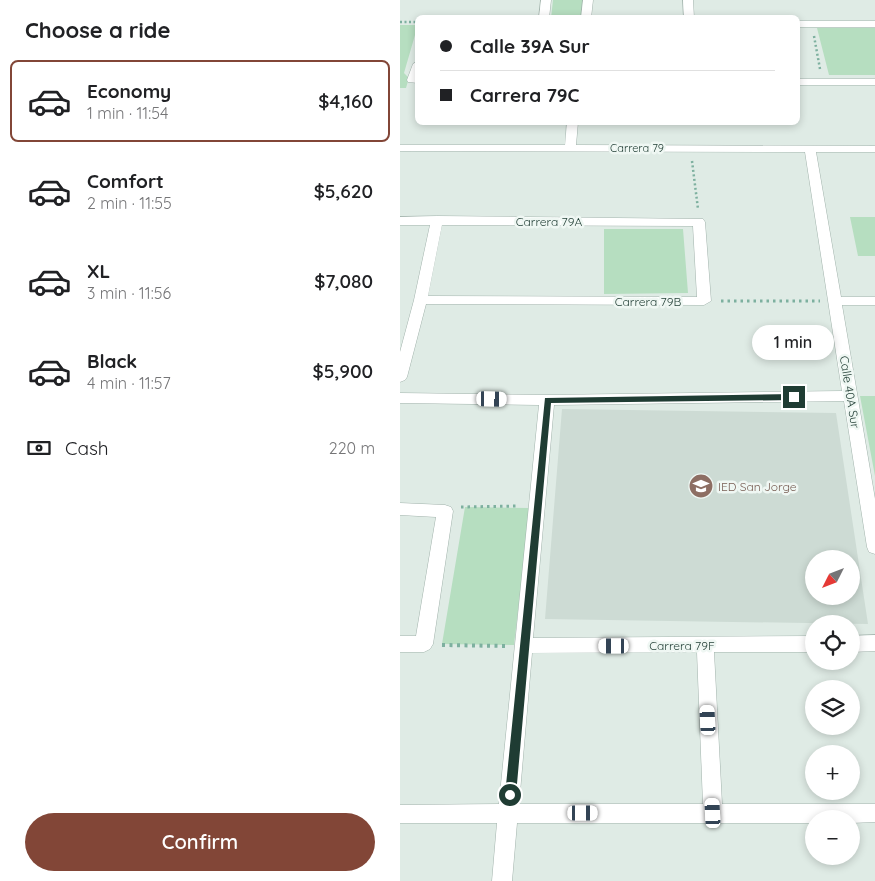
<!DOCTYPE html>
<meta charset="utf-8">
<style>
:root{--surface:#fff;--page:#f2f2f2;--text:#202124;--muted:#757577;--line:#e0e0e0;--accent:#824637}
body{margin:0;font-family:Quicksand,sans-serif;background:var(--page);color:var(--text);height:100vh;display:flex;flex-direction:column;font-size:19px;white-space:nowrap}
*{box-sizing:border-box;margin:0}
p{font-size:16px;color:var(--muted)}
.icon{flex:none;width:28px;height:28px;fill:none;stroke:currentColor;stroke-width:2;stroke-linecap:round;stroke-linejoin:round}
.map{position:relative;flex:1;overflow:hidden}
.sheet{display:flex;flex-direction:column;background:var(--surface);width:400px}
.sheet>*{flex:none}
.banner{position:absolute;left:15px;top:15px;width:385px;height:110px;border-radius:8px;box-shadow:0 2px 8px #0003;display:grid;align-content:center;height:110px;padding:0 25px;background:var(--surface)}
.needle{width:32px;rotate:228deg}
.tools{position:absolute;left:405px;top:550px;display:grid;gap:10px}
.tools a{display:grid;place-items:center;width:55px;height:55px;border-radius:50%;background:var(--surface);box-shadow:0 2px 8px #0003;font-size:25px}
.end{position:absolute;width:22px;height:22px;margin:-11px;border:6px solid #1f3c33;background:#fff;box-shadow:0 0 0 2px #fff}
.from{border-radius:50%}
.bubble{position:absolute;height:35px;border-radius:18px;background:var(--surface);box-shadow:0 2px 8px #0003;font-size:16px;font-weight:600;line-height:35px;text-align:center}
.car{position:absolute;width:15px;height:30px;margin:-15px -8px;border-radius:6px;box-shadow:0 0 4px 1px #0007;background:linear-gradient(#fff 24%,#345 0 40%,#fff 0 76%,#345 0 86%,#fff 0)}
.banner b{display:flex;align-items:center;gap:18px;height:48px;font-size:19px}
.banner b+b{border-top:1px solid var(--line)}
.banner i{width:12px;height:12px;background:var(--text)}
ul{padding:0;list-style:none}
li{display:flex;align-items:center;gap:15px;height:82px;margin:0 10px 8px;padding:0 15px;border:2px solid transparent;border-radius:8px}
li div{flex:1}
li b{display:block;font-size:19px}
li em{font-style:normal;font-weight:600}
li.current{border-color:var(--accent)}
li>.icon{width:45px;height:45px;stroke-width:1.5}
h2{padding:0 25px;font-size:22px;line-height:60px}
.pay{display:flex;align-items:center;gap:12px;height:55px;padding:0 25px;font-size:19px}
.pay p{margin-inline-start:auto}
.cta{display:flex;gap:10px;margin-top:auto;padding:10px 25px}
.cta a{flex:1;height:58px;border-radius:30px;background:var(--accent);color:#fff;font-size:20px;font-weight:600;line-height:58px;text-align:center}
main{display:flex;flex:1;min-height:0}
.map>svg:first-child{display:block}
.built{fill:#cddbd4;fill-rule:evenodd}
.green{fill:#b6dec0}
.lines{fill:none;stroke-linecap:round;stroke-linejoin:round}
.minor-casing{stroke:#a2b3ac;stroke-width:1}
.path-far2{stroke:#7db09f;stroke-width:2.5;stroke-dasharray:2 2.5;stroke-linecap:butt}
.path-far1{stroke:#7db09f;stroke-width:3;stroke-dasharray:2.5 4;stroke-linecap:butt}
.path{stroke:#7db09f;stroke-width:4;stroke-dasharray:3 4.5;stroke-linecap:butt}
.minor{fill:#fff;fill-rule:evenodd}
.route{fill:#1f3c33}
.labels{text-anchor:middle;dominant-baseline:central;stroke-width:5;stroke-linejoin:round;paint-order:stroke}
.far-street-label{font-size:11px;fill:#1f3c33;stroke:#eff7f3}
.street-label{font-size:12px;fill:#1f3c33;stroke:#eff7f3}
.education-label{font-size:12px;fill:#785e54;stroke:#eff7f3;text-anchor:start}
</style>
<main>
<section class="sheet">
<h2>Choose a ride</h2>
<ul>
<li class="current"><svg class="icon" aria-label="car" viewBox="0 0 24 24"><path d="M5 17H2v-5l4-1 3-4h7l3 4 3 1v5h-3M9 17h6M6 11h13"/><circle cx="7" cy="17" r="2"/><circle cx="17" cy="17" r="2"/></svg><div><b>Economy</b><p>1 min · 11:54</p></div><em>$4,160</em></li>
<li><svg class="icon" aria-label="car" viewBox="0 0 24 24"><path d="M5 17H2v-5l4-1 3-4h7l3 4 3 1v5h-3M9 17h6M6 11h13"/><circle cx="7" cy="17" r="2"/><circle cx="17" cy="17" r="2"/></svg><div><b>Comfort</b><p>2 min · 11:55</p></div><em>$5,620</em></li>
<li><svg class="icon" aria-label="car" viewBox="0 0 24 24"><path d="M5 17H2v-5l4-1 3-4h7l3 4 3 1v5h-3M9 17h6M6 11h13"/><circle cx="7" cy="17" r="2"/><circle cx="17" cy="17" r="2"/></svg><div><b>XL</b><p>3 min · 11:56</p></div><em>$7,080</em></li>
<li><svg class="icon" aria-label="car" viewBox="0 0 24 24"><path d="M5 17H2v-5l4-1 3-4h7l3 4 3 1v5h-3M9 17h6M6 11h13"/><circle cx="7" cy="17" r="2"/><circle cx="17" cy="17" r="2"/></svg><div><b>Black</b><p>4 min · 11:57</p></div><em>$5,900</em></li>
</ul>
<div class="pay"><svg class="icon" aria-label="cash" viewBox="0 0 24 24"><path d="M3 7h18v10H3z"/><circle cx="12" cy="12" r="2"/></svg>Cash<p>220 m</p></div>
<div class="cta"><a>Confirm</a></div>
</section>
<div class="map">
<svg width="475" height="881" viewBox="0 0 475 881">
<rect width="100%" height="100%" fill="#dfebe5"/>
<path class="built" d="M162 409 436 413 468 624 145 619ZM414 559H451V596H414Z"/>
<path class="green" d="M153 0H183L182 17 151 18Z
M0 25H17V34L15 35 4 73 9 78 6 88H0Z
M417 28H475V75H429Z
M450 217H475V256H458Z
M204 229H283L288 293 204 294Z
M460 396H475V476Z
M65 507 130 508 114 645 42 644Z"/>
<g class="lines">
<defs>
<path id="minor" d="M141 0H151L149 18H139Z
M183 0H193L191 18H181Z
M283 0H293L294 18H284Z
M398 21H475V27H398Z
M18 61V83L8 82 7 80 13 64Z
M398 79H475V85H398Z
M167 122H178L176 145 475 146V152H416L441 297H475V305H442L475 499V554L469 552 467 547 444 401 154 405 133 638 414 636V652H314L322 804H475V822L451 823V819H414V823H117L112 881H92L97 823H0V805L99 804 139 405 0 403V393L147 395 442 391 405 152 0 151V145H165ZM297 652 303 804H119L132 653Z
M37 216 303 219 305 222 311 301 304 305 26 304 7 377 5 380 0 382V352L14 300 30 225H0V217ZM42 225 293 226 297 297 28 296Z
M0 503 45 505 51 507 53 511 33 644 30 649 24 652H0V636H16L36 517 0 515Z
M475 635V651L451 652V636Z"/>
</defs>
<use href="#minor" class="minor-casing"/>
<path class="path-far2" d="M0 22H18
M414 36 420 69
M292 161 298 209"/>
<path class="path-far1" d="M321 301H420
M61 507 119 506"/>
<path class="path" d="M42 645 106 646"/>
<use href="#minor" class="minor"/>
</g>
<path class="route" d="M394 394 398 397 394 400 151 403 116 795 114 798 110 800 107 798 105 795 145 398Z"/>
<defs>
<symbol id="school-disc" viewBox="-11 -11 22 22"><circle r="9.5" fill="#8d6e63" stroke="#eff7f3"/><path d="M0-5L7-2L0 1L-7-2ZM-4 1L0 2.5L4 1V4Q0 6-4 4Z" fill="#fff"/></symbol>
</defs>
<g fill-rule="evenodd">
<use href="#school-disc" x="287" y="472" width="28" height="28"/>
</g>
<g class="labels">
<g class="far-street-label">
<text x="237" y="148">Carrera 79</text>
</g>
<g class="street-label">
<text x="149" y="221">Carrera 79A</text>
<text x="248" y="301">Carrera 79B</text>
<text transform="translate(450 392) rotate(81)">Calle 40A Sur</text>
<text x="282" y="645">Carrera 79F</text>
</g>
<g class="education-label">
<text x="318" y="486">IED San Jorge</text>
</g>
</g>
</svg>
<div class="tools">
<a><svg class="needle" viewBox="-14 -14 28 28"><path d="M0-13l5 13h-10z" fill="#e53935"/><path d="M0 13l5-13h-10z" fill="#757577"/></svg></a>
<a><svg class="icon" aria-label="locate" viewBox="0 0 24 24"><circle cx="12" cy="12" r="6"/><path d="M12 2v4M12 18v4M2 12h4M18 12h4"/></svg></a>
<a><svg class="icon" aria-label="layers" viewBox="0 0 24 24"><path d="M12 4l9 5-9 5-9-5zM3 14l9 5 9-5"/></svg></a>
<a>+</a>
<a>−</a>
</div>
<i class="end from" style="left:110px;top:795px"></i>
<i class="end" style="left:394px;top:397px"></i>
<div class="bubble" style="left:352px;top:325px;width:82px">1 min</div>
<i class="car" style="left:92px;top:399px;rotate:91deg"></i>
<i class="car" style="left:214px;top:646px;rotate:270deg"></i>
<i class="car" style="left:308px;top:720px;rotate:357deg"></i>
<i class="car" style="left:183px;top:813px;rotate:90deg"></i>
<i class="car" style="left:313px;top:813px;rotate:357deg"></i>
<div class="banner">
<b><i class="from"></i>Calle 39A Sur</b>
<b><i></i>Carrera 79C</b>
</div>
</div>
</main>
